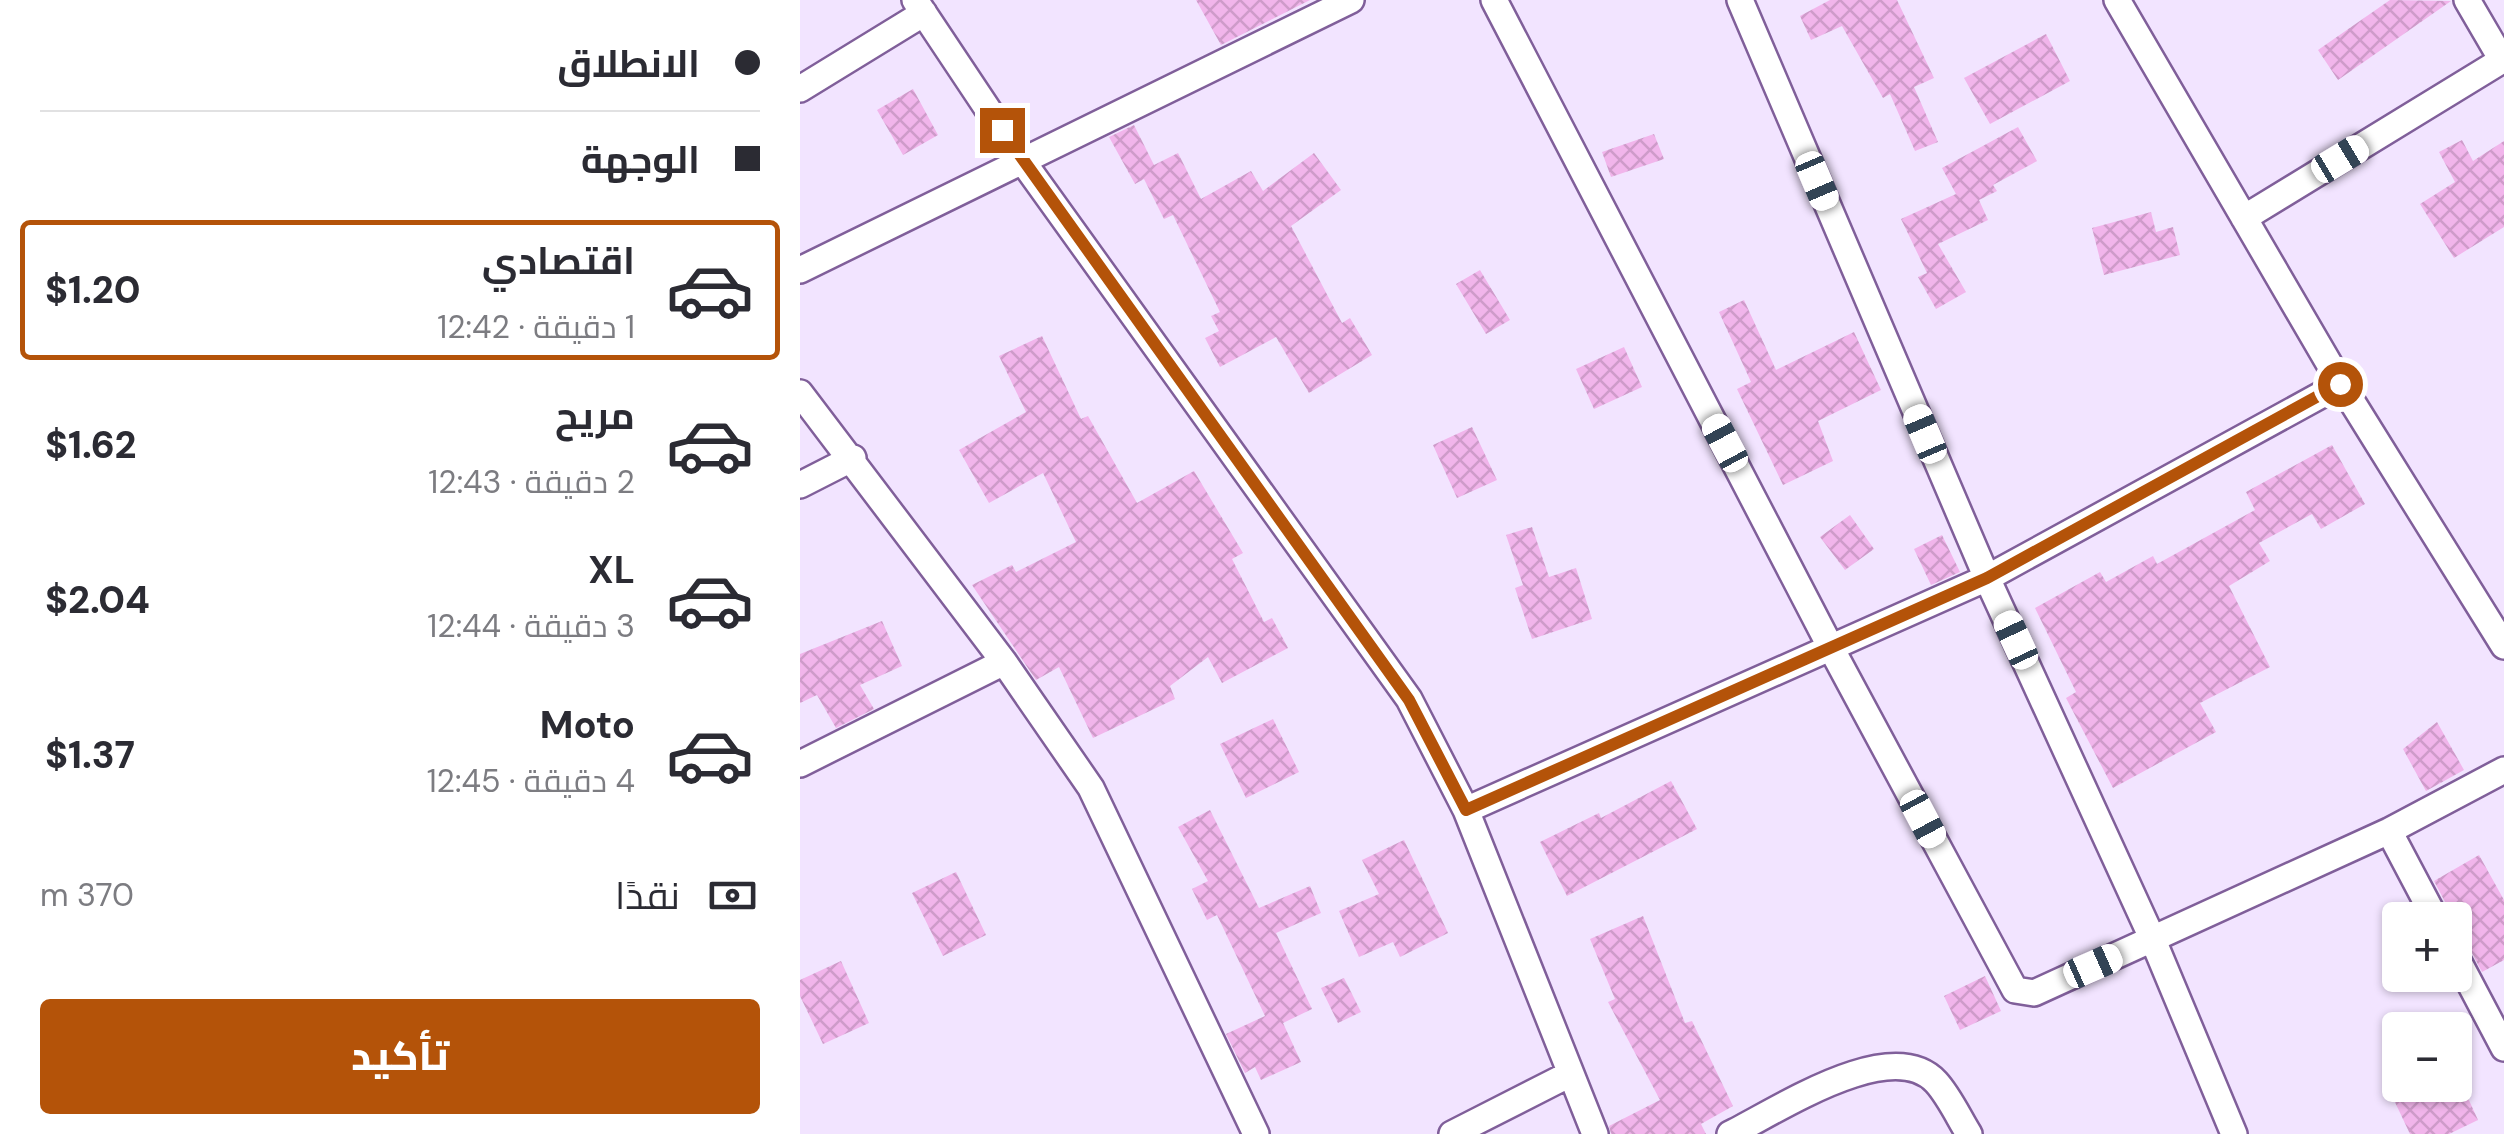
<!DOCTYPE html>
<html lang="ar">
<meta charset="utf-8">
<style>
:root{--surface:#fff;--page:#f7f7f7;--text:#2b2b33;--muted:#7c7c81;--line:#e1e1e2;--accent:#b45309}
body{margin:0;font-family:"DM Sans",Cairo,sans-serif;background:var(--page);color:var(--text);direction:rtl;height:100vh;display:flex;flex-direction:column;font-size:38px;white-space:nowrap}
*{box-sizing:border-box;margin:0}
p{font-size:32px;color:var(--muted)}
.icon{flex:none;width:55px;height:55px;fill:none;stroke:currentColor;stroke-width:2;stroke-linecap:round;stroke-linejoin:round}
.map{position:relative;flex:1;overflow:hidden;direction:ltr}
.sheet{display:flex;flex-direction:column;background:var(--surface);width:800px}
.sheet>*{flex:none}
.hud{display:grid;align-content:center;height:220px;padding:0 40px;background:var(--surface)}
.buttons{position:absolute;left:1582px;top:902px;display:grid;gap:20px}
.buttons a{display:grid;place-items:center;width:90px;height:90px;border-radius:10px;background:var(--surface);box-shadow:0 2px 8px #0004;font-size:50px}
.end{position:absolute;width:45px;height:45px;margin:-22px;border:12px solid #b45309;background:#fff;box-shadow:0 0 0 5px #fff}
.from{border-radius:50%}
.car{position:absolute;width:30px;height:60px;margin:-30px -15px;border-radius:12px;box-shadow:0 0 8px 2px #0007;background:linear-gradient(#fff 24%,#345 0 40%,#fff 0 76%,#345 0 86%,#fff 0)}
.hud b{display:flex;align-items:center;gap:35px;height:95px;font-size:38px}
.hud b+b{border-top:2px solid var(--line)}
.hud i{width:25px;height:25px;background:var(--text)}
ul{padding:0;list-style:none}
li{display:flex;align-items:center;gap:30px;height:140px;margin:0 20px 15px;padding:0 20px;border:5px solid transparent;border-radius:10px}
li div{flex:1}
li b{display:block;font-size:38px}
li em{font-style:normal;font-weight:800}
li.active{border-color:var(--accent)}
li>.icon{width:90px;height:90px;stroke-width:1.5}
.pay{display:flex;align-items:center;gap:25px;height:110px;padding:0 40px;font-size:38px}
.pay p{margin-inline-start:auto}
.primary-button{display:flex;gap:20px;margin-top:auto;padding:20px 40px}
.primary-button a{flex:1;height:115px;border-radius:10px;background:var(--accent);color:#fff;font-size:40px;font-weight:800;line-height:115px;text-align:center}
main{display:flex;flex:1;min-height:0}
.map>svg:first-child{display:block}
.building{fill:url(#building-cross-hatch)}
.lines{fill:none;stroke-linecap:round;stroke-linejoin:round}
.street-casing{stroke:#805f9a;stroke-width:30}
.street{stroke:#fff;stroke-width:25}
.route{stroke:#b45309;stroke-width:12}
</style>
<main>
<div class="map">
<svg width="1704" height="1134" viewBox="0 0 1704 1134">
<defs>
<pattern id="building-cross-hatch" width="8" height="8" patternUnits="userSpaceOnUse" patternTransform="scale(2.5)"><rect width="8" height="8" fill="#f1b5eb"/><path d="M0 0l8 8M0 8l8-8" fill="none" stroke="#ce9bca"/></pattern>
</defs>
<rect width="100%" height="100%" fill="#f2e4ff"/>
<path class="building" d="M396 0H510L421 45Z
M1030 0H1097L1134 78 1114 87 1138 142 1115 151 1090 94 1083 98 1042 26 1011 40 1000 16Z
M1590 0 1651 1 1538 80 1518 50Z
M1246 34 1270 81 1190 124 1164 78Z
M113 89 138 135 103 155 77 110Z
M334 125 354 165 378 153 401 199 451 171 463 191 514 153 541 190 491 226 542 323 550 318 572 355 509 393 476 337 420 367 405 338 419 331 411 316 420 312 373 215 364 219 344 179 335 184 309 137Z
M1218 127 1237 161 1193 185 1197 191 1179 200 1188 220 1138 244 1166 292 1136 309 1118 277 1127 273 1101 219 1156 194 1142 168Z
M854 134 864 159 811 177 802 152Z
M1662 140 1673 161 1704 141V227L1654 258 1620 204 1655 182 1639 152Z
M1351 212 1356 232 1373 227 1380 255 1304 275 1292 228Z
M680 270 710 320 686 334 656 284Z
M944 300 976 370 1054 332 1081 390 1018 421 1033 461 983 485 937 389 951 382 919 312Z
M242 336 281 419 288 416 337 503 394 471 443 553 432 559 464 622 472 618 488 648 422 683 408 657 370 686 375 699 293 738 259 667 236 680 172 585 212 565 216 572 276 542 243 473 189 503 159 450 226 412 199 356Z
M824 347 842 387 794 409 776 369Z
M672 427 697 480 657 498 633 445Z
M1532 445 1565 504 1521 529 1512 514 1459 543 1470 561 1429 586 1470 667 1400 703 1416 732 1313 788 1266 698 1276 692 1235 608 1300 572 1306 582 1353 556 1357 564 1455 510 1446 492Z
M1050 515 1074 549 1045 570 1020 537Z
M732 527 749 577 776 568 792 619 732 639 715 588 723 585 706 535Z
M1142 535 1160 572 1131 585 1114 549Z
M82 621 102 666 60 685 74 709 36 728 17 695 0 703V654Z
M473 719 499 772 446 798 420 744Z
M1637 722 1664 770 1626 791 1603 749Z
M871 781 897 829 767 896 740 842 799 813 801 818Z
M410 810 459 908 510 886 521 913 476 933 512 1009 483 1023 501 1062 461 1080 455 1067 445 1073 426 1034 465 1016 417 915 407 920 392 889 408 881 378 827Z
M604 840 648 933 600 957 593 942 559 957 539 911 579 894 562 860Z
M1679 855 1704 900V960L1682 972 1634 881Z
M156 872 186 935 143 956 112 893Z
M843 916 885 1023 892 1021 933 1106 901 1124 906 1134H811L809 1126 860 1100 808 1002 815 999 790 939Z
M41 961 69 1023 23 1044 0 996V980Z
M1185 976 1201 1011 1160 1030 1144 996Z
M544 978 561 1012 538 1023 521 988Z
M1620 1085H1662L1678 1120 1649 1134H1610L1593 1098Z"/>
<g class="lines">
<defs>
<path id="street" d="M115 0 221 159 609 699 666 810 795 1134
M694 0 1031 648 1215 990 1234 993 1589 831 1704 770
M940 0 1187 578 1353 940 1434 1134
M1317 0 1541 384 1704 646
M1667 0 1702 60
M0 89 124 13
M1444 218 1704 59
M0 270 551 0
M0 393 204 662 291 788 456 1134
M0 485 53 458
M0 764 204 662
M666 810 1187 578 1541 384
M1589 831 1636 920
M1655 955 1704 1048
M652 1134 768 1075
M930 1134C977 1111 1091 1034 1136 1082 1149 1096 1159 1118 1169 1134"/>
</defs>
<use href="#street" class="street-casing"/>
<use href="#street" class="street"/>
</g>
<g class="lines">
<path class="route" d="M202 130 609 700 666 810 1187 578 1540 384"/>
</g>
</svg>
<div class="buttons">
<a>+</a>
<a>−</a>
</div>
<i class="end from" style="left:1540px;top:384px"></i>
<i class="end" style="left:202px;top:130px"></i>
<i class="car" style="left:1540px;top:159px;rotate:59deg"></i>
<i class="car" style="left:1017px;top:181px;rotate:157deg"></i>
<i class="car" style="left:1125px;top:434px;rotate:337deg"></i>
<i class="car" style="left:925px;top:443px;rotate:332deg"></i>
<i class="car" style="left:1216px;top:640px;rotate:335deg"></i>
<i class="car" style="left:1123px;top:819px;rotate:152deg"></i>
<i class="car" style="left:1293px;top:966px;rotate:66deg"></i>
</div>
<section class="sheet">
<div class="hud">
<b><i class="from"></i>الانطلاق</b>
<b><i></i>الوجهة</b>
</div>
<ul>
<li class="active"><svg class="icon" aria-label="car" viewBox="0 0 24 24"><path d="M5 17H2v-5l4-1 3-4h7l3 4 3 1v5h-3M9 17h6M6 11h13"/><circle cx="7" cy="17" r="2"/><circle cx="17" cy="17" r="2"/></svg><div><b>اقتصادي</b><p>1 دقيقة · 12:42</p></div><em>$1.20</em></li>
<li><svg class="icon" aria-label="car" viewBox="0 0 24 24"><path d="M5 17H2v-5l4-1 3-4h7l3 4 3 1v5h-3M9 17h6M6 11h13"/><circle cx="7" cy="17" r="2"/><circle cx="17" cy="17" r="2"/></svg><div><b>مريح</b><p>2 دقيقة · 12:43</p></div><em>$1.62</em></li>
<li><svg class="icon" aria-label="car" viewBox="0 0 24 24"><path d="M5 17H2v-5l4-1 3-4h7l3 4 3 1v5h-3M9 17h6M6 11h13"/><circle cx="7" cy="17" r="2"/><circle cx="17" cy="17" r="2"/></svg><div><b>XL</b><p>3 دقيقة · 12:44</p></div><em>$2.04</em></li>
<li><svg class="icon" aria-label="car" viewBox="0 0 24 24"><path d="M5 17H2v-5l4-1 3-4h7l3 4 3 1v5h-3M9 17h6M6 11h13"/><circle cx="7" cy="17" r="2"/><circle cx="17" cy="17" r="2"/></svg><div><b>Moto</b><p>4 دقيقة · 12:45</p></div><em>$1.37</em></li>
</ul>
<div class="pay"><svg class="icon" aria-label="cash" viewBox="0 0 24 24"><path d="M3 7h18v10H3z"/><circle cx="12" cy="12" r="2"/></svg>نقدًا<p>370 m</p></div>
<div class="primary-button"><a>تأكيد</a></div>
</section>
</main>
